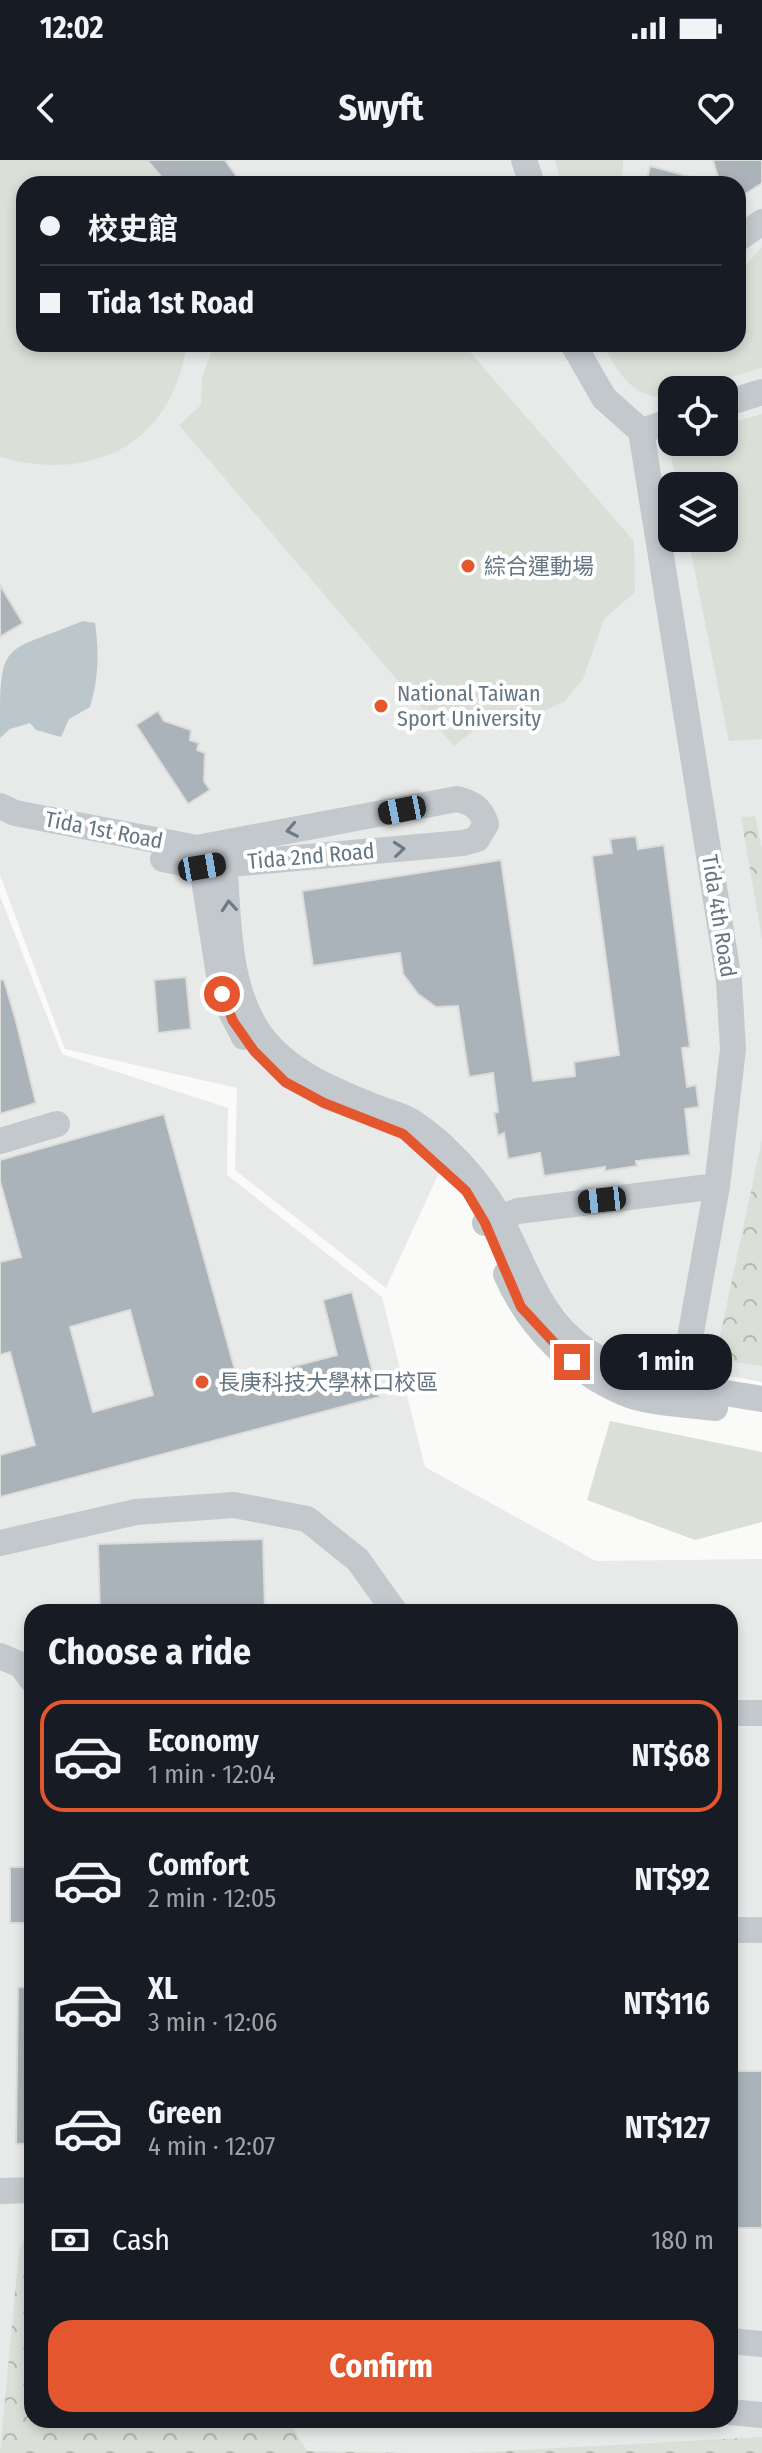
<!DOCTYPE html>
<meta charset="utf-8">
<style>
:root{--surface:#171b24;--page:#242831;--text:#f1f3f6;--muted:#9ea1a6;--line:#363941;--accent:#e4572e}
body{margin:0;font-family:"Fira Sans Condensed","Noto Sans TC",sans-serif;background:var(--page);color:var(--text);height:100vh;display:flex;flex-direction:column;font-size:30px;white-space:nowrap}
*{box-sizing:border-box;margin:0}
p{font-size:26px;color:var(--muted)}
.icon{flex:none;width:44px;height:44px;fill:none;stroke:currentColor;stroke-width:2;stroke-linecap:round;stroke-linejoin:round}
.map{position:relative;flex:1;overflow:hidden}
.details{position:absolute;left:24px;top:1444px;width:714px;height:824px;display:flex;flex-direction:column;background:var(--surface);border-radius:24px;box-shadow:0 4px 12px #0003}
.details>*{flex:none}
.hud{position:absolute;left:16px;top:16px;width:730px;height:176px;border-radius:24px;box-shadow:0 4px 12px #0003;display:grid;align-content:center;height:176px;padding:0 24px;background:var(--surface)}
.controls{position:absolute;left:658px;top:216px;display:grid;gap:16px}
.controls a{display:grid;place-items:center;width:80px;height:80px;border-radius:16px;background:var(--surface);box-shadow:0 4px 12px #0003;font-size:40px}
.end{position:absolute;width:36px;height:36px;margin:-18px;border:10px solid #e4572e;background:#fff;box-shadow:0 0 0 4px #fff}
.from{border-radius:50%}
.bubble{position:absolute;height:56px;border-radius:24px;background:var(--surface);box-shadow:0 4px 12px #0003;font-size:26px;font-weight:700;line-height:56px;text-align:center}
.car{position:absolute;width:24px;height:48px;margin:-24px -12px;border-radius:10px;box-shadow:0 0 6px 2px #0007;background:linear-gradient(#222 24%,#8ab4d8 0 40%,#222 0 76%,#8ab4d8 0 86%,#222 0)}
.hud b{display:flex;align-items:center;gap:28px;height:76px;font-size:30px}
.hud b+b{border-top:2px solid var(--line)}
.hud i{width:20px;height:20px;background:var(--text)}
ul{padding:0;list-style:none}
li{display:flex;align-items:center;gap:24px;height:112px;margin:0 16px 12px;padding:0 8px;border:4px solid transparent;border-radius:24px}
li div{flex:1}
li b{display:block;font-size:30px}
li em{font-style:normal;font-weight:700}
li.selected{border-color:var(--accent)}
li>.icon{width:72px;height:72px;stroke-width:1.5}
h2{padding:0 24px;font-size:36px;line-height:96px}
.pay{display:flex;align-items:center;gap:20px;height:88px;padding:0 24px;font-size:30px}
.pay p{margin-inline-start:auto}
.cta{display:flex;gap:16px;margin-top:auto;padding:16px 24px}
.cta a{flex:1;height:92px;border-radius:24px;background:var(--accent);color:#fff;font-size:32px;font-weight:700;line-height:92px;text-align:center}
.status{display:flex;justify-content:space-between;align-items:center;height:56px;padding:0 40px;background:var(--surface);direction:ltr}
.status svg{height:22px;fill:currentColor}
header{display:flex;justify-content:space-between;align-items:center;height:104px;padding:0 24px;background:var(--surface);font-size:36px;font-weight:700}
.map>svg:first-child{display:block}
.built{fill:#e8e9e9;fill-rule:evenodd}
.green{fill:#dadfd7}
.forest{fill:url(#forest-crowns)}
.water{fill:#bbc7cb}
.building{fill:#aab3b9;stroke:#dcdcda;stroke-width:2;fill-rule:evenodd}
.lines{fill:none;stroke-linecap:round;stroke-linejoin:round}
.minor{stroke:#c3c8cc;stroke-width:26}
.oneway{stroke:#6a7a87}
.route{stroke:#e4572e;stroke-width:10}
.poi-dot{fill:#e4572e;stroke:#fff;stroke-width:3}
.labels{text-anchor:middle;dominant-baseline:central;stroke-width:8;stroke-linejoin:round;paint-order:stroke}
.poi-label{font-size:22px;fill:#657683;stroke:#fff;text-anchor:start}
.street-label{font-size:22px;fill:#657683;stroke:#fff}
</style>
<div class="status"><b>12:02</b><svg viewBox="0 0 49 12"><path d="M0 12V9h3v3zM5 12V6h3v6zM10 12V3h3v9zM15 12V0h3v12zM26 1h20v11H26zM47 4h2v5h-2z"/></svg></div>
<header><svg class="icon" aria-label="back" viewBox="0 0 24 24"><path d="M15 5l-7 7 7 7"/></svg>Swyft<svg class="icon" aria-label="heart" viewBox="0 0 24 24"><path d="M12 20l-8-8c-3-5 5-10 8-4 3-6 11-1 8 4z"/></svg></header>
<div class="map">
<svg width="762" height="2293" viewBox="0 0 762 2293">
<defs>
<pattern id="forest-crowns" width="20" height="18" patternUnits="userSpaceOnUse" patternTransform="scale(2)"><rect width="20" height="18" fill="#dadfd7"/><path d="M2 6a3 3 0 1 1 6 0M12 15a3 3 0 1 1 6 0" fill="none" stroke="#b4b9b4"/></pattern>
</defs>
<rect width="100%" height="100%" fill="#fafaf8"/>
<path class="built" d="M0 0H762V1222L635 1200 593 1187 553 1136 481 1006 455 978 386 1128 235 1010 237 928 65 889 0 715ZM24 24H738V184H24ZM672 230H724V282H672ZM672 326H724V378H672Z
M0 736 62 894 228 948 227 1015 382 1137 425 1307 596 1401 762 1399V2293H0ZM32 1452H730V2260H32Z"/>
<path class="green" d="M0 0H147L167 24H24V184H187C171 285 94 323 0 297Z
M555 0H623L622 24H561Z
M762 87V208C742 213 666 238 654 236 629 233 613 204 603 184H738V114Z
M214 184H463L634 381 635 432 604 459 583 519 565 541 515 565 478 567 454 586 179 265 201 245 202 218Z
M762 254V579L729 581 688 378H724V326H677L668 281 724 282V265Z
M610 1261 762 1292V1362L695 1380 587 1340Z"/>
<path class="forest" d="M755 656 762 689V779L741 657Z
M762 980V1206L715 1199Z
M32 2066V2260H288L307 2291 408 2293H0L19 2090Z
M762 2277V2293H468Z"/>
<path class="water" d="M83 461 95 463C99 492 99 518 90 547L69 559 61 577 36 570 30 563 10 569 0 578C0 477 0 495 83 461Z"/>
<path class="building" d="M147 0H225L242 24H167Z
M713 0H762V23L738 39V24H720Z
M650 6 699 19 698 24H646Z
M0 425 23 463 0 477Z
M158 551 164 561 191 570 190 580 199 583 197 590 205 593 204 621 210 630 188 644 136 565Z
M636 676 638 689 664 685 690 887 682 888 687 927 696 925 699 947 685 949 690 995 636 1001 637 1006 605 1011V1007L544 1016 540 993 508 999 504 973 498 976 494 953 498 952 493 913 469 917 458 846 436 847 418 834 403 814 400 793 313 806 302 731 501 700 533 921 575 916 574 902 619 895 592 696 612 693 610 679Z
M186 817 191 869 158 873 154 820Z
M0 820H4L16 861 36 943 0 954Z
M164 954 238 1221 337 1195 323 1140 352 1132 379 1237 0 1337V1295L35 1285 10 1192 0 1195V1102L21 1097 0 1021V1000ZM130 1150 153 1235 93 1252 70 1167Z
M263 1379 265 1452H100L98 1384Z
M10 1707H32V1763H10Z
M18 1827 32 1828V1984H16Z
M730 1911H762V2068H730Z"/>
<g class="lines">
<path class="minor" d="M524 0 532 24
M738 79 762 62
M573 184 604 238 641 271
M724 244 762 232
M641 271 729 821 733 889 717 1026 679 1240
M641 271 672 261
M0 646 15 653 197 688 223 683C229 746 223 831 266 882 294 915 336 931 375 947 387 952 403 955 414 963 447 985 476 1017 496 1051 524 1100 537 1158 587 1191 637 1224 705 1229 762 1239
M163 699 202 707 222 834 244 877
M208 706 463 683 477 679 486 664C481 648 473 643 457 639L223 683
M0 981 57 964
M485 1063 518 1051 717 1026
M506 1114C528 1165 572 1211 624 1233 650 1244 687 1244 715 1248
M0 1383 136 1352 234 1345 307 1359 358 1400 395 1452
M0 1496 21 1505 32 1520
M730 1553H762
M730 1770H762
M0 2031 32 2030
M730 2181 762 2184
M730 2252 762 2255"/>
</g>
<defs><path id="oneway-chevron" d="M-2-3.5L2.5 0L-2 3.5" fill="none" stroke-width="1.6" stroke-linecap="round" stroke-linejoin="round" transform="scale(2)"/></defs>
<g class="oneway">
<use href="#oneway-chevron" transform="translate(292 670) rotate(169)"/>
<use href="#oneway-chevron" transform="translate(399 689) rotate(-5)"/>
<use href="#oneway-chevron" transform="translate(229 746) rotate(-95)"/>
</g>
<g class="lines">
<path class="route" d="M222 834 233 861 254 891 285 922 324 943 403 974 466 1031 485 1063 521 1147 572 1202"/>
</g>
<g class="poi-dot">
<circle cx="468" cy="406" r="8"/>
<circle cx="381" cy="546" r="8"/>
<circle cx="202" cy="1222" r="8"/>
</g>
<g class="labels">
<g class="poi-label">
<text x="484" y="406">綜合運動場</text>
<text x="397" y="533">National Taiwan<tspan x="397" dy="25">Sport University</tspan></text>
<text x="218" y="1222">長庚科技大學林口校區</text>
</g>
<g class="street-label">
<text transform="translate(104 670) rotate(11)">Tida 1st Road</text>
<text transform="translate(311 696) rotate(-5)">Tida 2nd Road</text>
<text transform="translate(719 756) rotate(81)">Tida 4th Road</text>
</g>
</g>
</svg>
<div class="controls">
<a><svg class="icon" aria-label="locate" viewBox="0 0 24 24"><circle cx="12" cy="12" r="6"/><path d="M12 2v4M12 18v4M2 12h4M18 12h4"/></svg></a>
<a><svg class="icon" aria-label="layers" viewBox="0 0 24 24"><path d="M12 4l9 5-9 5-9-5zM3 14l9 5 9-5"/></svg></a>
</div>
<i class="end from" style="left:222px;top:834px"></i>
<i class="end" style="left:572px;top:1202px"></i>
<div class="bubble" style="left:600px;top:1174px;width:132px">1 min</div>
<i class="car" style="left:402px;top:650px;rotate:259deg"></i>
<i class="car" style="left:202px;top:707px;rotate:80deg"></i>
<i class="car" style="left:602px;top:1040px;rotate:264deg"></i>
<div class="hud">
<b><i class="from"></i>校史館</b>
<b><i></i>Tida 1st Road</b>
</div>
<section class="details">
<h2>Choose a ride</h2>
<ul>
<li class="selected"><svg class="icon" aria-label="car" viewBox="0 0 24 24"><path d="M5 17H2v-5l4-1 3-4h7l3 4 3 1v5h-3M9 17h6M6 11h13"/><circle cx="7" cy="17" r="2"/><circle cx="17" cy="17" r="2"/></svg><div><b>Economy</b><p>1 min · 12:04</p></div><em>NT$68</em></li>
<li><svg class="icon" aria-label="car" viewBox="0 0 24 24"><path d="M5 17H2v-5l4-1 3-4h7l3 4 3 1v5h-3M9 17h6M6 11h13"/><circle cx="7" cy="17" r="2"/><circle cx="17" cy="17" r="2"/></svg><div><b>Comfort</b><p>2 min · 12:05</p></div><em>NT$92</em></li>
<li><svg class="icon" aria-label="car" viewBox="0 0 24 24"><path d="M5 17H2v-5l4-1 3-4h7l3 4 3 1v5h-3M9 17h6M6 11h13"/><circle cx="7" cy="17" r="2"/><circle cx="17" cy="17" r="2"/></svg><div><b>XL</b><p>3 min · 12:06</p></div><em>NT$116</em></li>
<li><svg class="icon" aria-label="car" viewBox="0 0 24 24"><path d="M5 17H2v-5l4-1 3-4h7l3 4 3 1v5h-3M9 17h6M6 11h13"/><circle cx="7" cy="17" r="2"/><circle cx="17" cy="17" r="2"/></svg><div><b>Green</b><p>4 min · 12:07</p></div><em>NT$127</em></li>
</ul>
<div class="pay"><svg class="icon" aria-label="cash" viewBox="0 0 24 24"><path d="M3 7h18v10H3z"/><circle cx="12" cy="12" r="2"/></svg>Cash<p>180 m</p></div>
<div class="cta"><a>Confirm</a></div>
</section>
</div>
